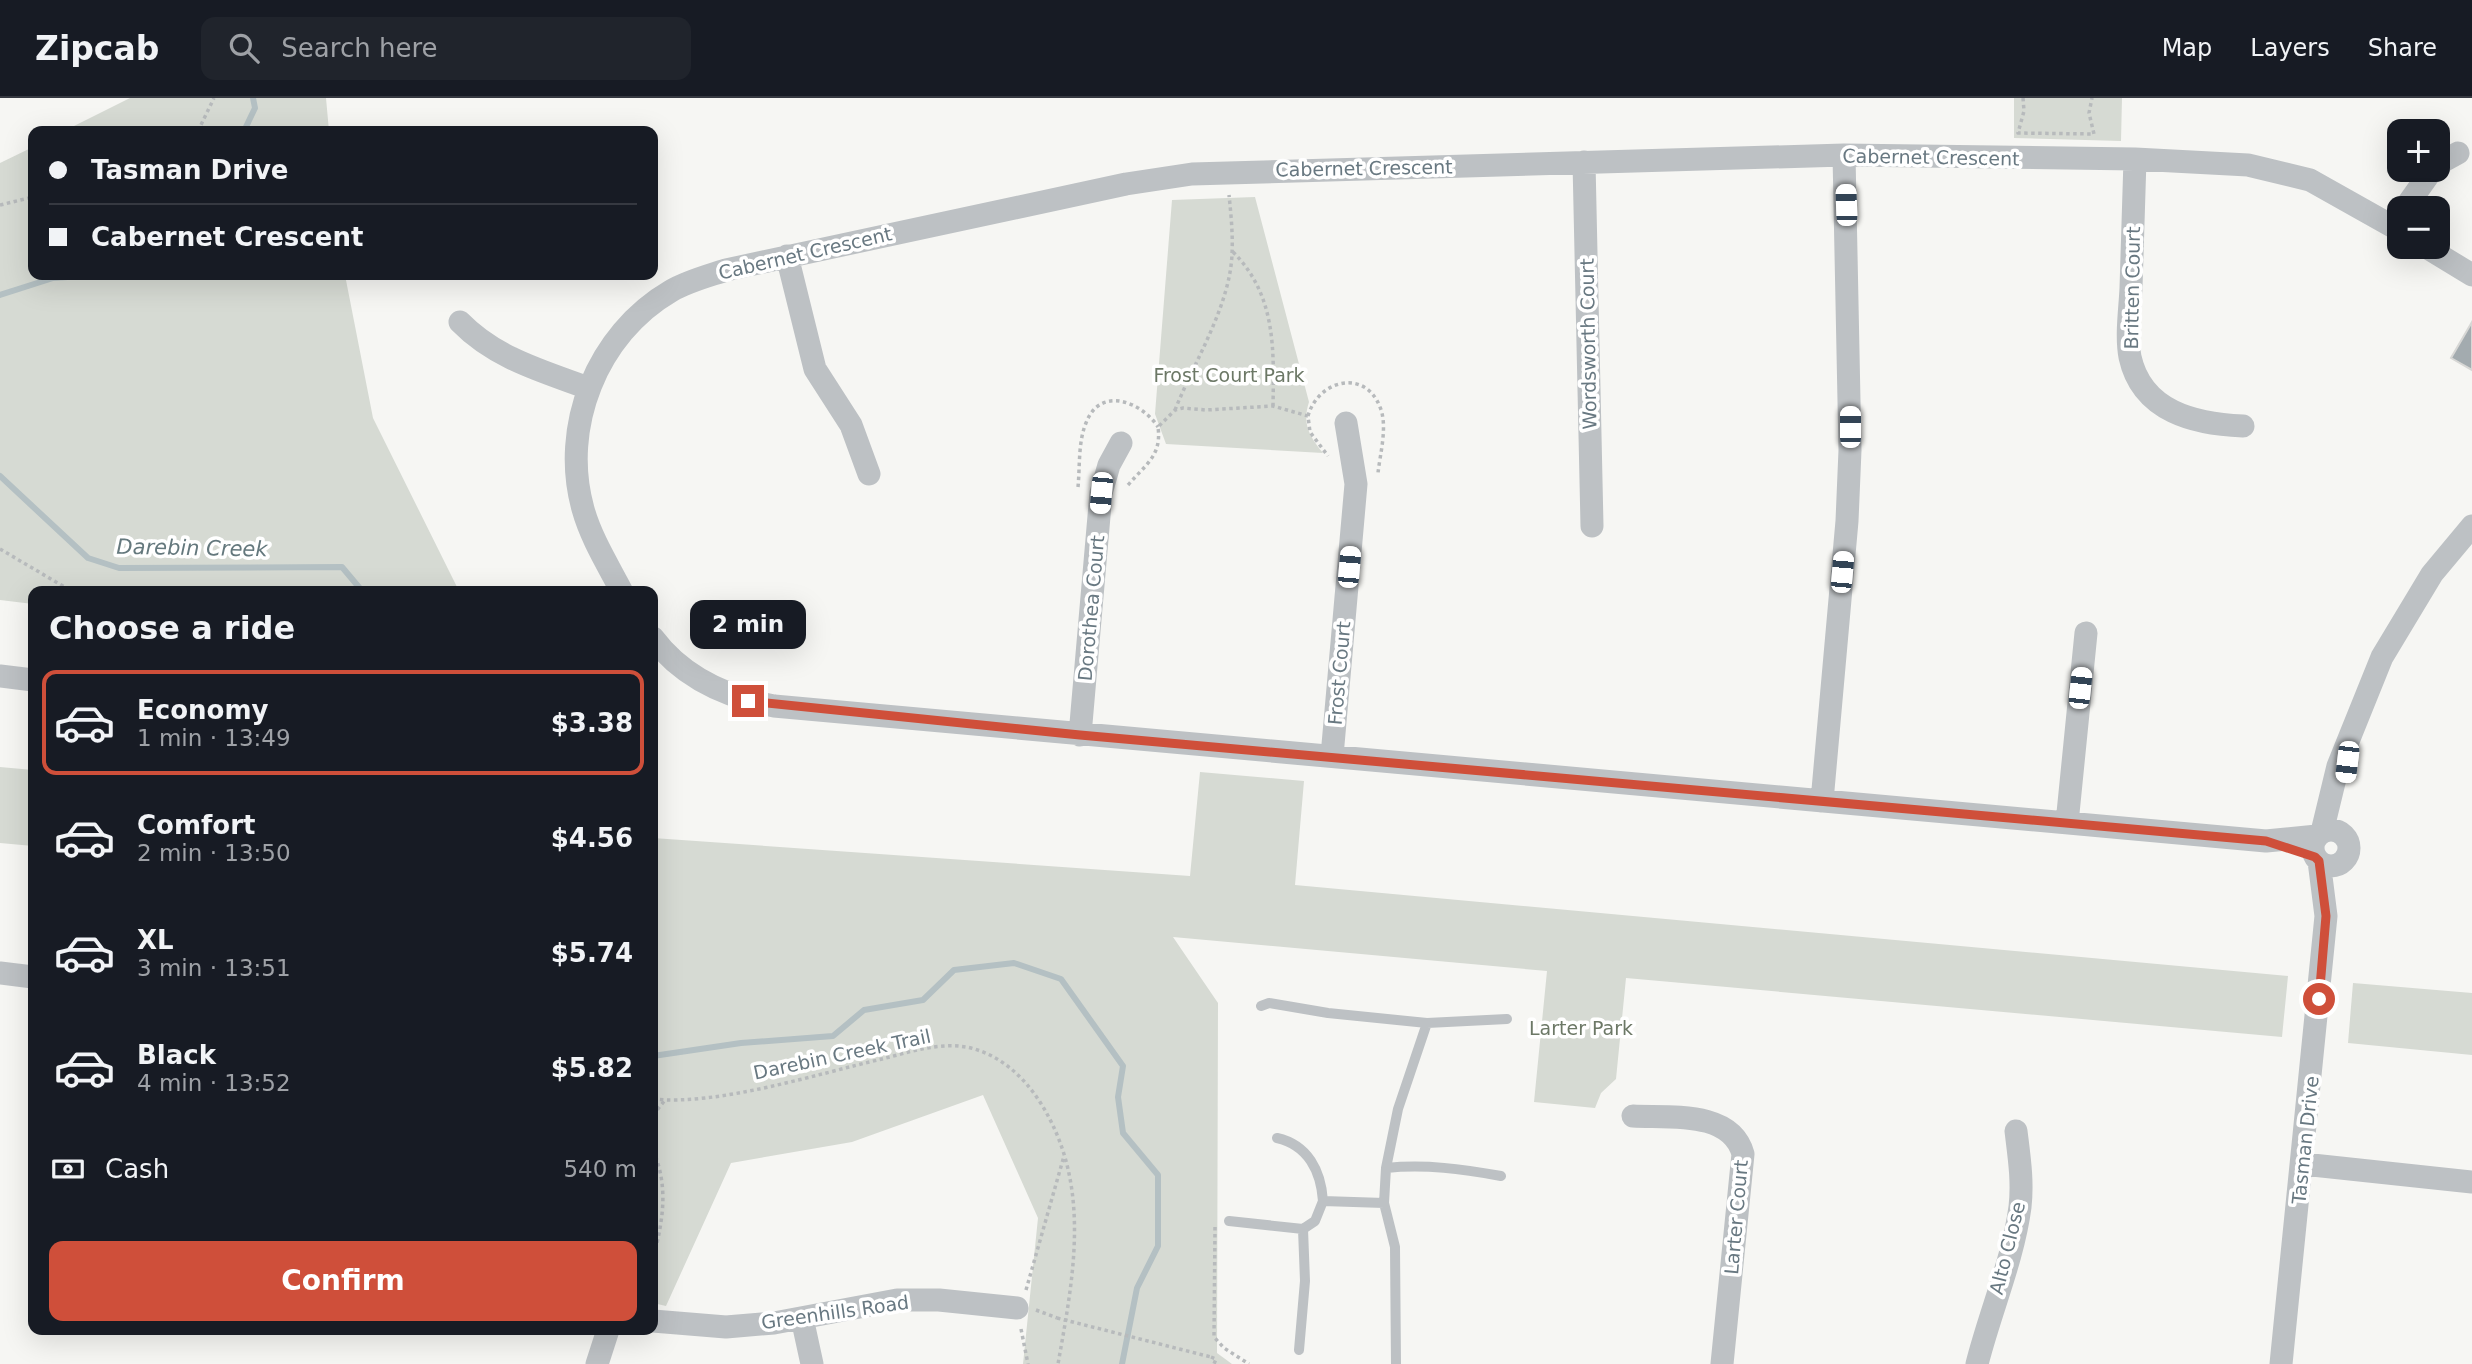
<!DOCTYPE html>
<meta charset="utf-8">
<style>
:root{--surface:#171b24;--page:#20242c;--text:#f1f3f6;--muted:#9ea1a6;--line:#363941;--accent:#cf4f3a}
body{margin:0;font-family:"DejaVu Sans",sans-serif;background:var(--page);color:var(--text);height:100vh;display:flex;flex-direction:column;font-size:26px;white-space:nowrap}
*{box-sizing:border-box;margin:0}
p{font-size:23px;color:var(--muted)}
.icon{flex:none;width:38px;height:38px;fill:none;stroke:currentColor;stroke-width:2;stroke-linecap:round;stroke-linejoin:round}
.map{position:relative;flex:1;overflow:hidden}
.drawer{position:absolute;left:28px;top:488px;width:630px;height:749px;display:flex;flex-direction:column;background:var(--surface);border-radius:14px;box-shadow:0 7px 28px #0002}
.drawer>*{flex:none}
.guide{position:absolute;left:28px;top:28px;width:630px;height:154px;border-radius:14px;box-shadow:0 7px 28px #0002;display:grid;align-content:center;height:154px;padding:0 21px;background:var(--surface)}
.tools{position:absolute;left:2387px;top:21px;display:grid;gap:14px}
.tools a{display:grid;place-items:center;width:63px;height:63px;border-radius:14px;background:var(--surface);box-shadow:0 7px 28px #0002;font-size:35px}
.end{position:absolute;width:32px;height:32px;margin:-16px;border:9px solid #cf4f3a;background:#fff;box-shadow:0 0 0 4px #fff}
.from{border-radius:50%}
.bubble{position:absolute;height:49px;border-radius:14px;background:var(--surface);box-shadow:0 7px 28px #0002;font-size:23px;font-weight:800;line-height:49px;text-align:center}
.car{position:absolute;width:21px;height:42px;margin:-21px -10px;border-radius:9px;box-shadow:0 0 5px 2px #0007;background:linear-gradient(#fff 24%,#345 0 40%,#fff 0 76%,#345 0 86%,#fff 0)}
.guide b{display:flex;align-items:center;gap:24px;height:66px;font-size:26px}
.guide b+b{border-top:2px solid var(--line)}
.guide i{width:18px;height:18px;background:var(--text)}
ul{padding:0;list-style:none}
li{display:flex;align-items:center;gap:21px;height:105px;margin:0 14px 10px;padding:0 7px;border:4px solid transparent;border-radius:14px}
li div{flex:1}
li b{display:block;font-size:26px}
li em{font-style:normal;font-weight:800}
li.selected{border-color:var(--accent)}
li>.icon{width:63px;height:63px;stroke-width:1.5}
h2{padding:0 21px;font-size:32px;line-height:84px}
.pay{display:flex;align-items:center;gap:18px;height:77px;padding:0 21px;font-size:26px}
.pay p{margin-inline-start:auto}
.primary-button{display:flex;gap:14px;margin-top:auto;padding:14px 21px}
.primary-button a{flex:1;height:80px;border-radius:14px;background:var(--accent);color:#fff;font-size:28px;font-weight:800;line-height:80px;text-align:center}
header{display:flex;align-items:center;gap:42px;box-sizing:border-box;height:98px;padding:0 35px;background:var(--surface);border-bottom:2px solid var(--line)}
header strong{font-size:33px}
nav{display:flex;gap:38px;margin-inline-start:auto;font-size:24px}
.search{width:490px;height:63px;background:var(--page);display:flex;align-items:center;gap:18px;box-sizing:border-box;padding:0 24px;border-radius:14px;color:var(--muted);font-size:26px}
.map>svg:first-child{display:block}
.green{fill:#d6dad3}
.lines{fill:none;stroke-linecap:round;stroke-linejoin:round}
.stream{stroke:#b4c0c3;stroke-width:6}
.building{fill:#a3abaf;stroke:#d7d7d5;stroke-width:2}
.path{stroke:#b7babc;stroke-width:3.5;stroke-dasharray:3.5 3.5;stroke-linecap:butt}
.lane{stroke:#bdc1c4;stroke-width:10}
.street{stroke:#bdc1c4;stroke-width:23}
.path-bridge{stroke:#b7babc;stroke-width:3.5;stroke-dasharray:3.5 3.5;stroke-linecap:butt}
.route{stroke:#cf4f3a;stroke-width:9}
.labels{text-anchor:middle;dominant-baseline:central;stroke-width:7;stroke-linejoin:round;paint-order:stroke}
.street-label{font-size:19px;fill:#687881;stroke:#fff}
.park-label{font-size:19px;fill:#6c7866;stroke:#fff}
.water-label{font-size:21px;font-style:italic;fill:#64787d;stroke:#fff}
</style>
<header>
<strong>Zipcab</strong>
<div class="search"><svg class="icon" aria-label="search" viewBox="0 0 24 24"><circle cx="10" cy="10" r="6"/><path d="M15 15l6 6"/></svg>Search here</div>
<nav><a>Map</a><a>Layers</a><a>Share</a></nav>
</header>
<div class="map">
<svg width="2472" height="1266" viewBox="0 0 2472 1266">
<rect width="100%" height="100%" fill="#f6f6f3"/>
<path class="green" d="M130 0H326L329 33H64Z
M2014 0H2122L2121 43 2014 40Z
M33 49V177H345L373 320 459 493 33 494V506L0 502V65Z
M1255 99 1309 304C1302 326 1309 338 1323 355L1166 346 1155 316 1172 102Z
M0 669 33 672V748L0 745Z
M1200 674 1304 683 1295 787 2288 878 2282 939 1626 880 1616 981 1601 995 1595 1010 1534 1004 1547 873 1173 839 1218 905 1217 1255 1232 1266H1023L1038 1120 983 997 852 1044 731 1065 666 1208 653 1205V740L1190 778Z
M2353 885 2472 895V957L2348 945Z"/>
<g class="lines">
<path class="stream" d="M244 33 255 10 253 0
M0 197 53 180 97 177
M0 378 88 460 119 470 342 469 363 494
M653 958 741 945 833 938 864 912 923 902 954 872 1014 865 1061 881 1123 968 1118 999 1123 1035 1158 1077V1148L1137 1190 1122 1266"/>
</g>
<path class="building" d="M2472 224V272L2451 260Z"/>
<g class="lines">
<path class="path" d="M2023 0 2024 13 2018 35 2094 36 2089 15 2092 0
M198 33 214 0
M0 107 33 99
M1233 154C1276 197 1274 251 1273 308
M1175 312C1194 264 1230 208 1232 156 1233 137 1231 116 1229 97
M1308 318C1318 282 1365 270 1380 309 1388 328 1380 356 1378 375
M1128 387C1145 367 1162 358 1158 329L1175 312 1183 310 1206 312 1273 308 1308 318 1310 334 1328 358
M1078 389C1080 369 1078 344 1086 325 1100 287 1142 304 1158 329
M0 451 73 494
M653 1001C717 1008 817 976 882 961 910 954 941 943 971 950 1001 958 1023 978 1040 1004 1092 1086 1074 1176 1058 1266
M653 1017 665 1002
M653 1052C669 1089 663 1123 653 1161
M1215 1129 1214 1239 1224 1250 1249 1266
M1026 1192 1064 1058
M1036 1212 1057 1220
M1021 1231 1028 1266
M1211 1259 1216 1261 1214 1266"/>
<path class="lane" d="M1261 908 1269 905 1328 915 1427 925 1507 921
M1277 1040C1308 1047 1321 1073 1323 1103
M1386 1070C1426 1066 1462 1071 1501 1078
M1229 1123 1303 1131 1315 1123 1323 1103 1384 1105
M1299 1252 1305 1183 1303 1131
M1396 1266 1395 1149 1384 1105 1386 1070 1398 1011 1427 925"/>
<path class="street" d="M2135 61C2134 104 2132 147 2131 190 2130 212 2126 237 2130 259 2142 314 2195 326 2243 328
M1584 64 1592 428
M2438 66 2458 55
M2405 110 2432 72
M2426 149 2472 177
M787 158 815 271 851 327 869 376
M460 224C495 260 542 273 588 290
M622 494C608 467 591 440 583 411 560 329 597 236 671 193 688 183 708 178 726 172L1126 86 1192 76 1844 57 2135 61 2248 67 2310 82 2399 132
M653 540C683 580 726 599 774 608L2266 743 2317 738
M0 578 33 582
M1080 637 1101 395 1109 367 1121 345
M1332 658 1356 386 1346 325
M1822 703 1847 423 1850 352 1844 57
M2067 725 2086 535
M2313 750a18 18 0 1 1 36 0a18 18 0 1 1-36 0Z
M2322 734 2338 668 2382 559 2432 476 2472 428
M0 875 33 879
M1633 1018C1669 1020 1731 1012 1743 1056L1722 1266
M2303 1066 2472 1084
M802 1220 812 1266
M653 1223 726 1229 774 1225 897 1202H939L1017 1210
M597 1266 608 1232
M1977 1266C1990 1214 2013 1162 2020 1109 2023 1083 2019 1058 2016 1033
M2281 1266 2326 818 2319 763"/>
<path class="path-bridge" d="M1057 1220 1211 1259"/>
</g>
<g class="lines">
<path class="route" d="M748 603 1080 637 2266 743 2315 759 2319 763 2326 818 2319 901"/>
</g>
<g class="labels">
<g class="street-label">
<text transform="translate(1931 59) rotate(1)">Cabernet Crescent</text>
<text transform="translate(1364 70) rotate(-1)">Cabernet Crescent</text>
<text transform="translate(805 155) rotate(-13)">Cabernet Crescent</text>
<text transform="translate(2132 190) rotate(-89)">Britten Court</text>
<text transform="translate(1588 246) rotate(-91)">Wordsworth Court</text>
<text transform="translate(1091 510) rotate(-85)">Dorothea Court</text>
<text transform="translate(1339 575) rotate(-85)">Frost Court</text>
<text transform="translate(842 956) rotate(-12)">Darebin Creek Trail</text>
<text transform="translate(2305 1042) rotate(-84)">Tasman Drive</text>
<text transform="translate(1736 1119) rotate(-85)">Larter Court</text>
<text transform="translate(2007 1150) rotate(-76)">Alto Close</text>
<text transform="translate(835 1214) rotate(-8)">Greenhills Road</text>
</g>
<g class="park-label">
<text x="1229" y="277">Frost Court Park</text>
<text x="1581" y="930">Larter Park</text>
</g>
<g class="water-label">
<text transform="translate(192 450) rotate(1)">Darebin Creek</text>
</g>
</g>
</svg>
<div class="tools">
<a>+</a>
<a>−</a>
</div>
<i class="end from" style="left:2319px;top:901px"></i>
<i class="end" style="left:748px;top:603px"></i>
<div class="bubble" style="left:690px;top:502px;width:116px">2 min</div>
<i class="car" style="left:1846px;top:107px;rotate:358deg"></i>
<i class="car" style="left:1850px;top:329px;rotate:0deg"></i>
<i class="car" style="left:1101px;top:395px;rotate:185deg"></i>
<i class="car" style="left:1349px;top:469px;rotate:5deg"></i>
<i class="car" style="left:1842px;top:474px;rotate:5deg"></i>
<i class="car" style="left:2080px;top:590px;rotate:6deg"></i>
<i class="car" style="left:2347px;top:664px;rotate:187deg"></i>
<div class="guide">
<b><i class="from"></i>Tasman Drive</b>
<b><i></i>Cabernet Crescent</b>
</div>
<section class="drawer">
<h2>Choose a ride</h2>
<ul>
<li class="selected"><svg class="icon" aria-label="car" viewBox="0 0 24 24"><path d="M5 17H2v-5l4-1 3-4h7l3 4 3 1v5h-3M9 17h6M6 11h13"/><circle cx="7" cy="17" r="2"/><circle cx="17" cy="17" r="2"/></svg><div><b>Economy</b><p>1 min · 13:49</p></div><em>$3.38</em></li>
<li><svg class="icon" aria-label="car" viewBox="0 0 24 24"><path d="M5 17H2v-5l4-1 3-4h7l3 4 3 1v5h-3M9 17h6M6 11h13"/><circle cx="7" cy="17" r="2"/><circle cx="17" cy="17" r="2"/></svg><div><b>Comfort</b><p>2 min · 13:50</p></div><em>$4.56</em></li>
<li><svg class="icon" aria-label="car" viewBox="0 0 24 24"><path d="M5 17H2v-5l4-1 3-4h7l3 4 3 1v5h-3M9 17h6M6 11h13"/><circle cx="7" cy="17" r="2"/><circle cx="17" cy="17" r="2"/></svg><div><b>XL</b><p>3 min · 13:51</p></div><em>$5.74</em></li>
<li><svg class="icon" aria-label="car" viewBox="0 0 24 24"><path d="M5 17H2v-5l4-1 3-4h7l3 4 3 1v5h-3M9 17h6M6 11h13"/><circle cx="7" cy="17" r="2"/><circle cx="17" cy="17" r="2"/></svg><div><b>Black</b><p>4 min · 13:52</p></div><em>$5.82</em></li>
</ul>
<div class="pay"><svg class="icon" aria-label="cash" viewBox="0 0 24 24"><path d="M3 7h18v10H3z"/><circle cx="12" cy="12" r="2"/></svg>Cash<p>540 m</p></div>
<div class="primary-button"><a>Confirm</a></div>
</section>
</div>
